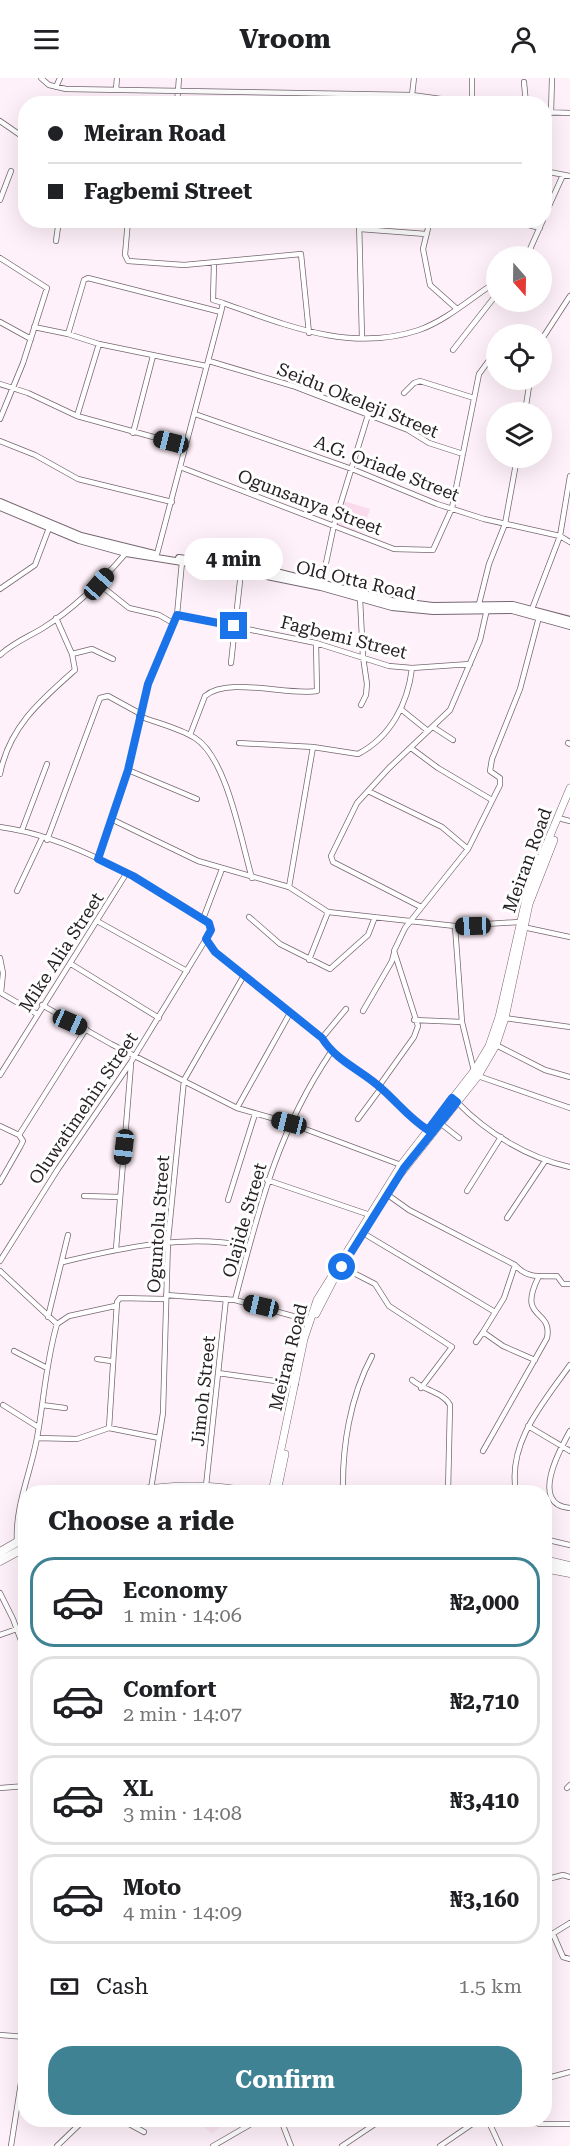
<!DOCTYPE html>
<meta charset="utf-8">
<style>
:root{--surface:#fff;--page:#f2f2f2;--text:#202124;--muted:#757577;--line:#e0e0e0;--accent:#3f8293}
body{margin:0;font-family:"Roboto Serif",serif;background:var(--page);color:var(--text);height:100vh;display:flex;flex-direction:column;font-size:22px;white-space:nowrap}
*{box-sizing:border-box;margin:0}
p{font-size:20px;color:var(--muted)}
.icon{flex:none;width:33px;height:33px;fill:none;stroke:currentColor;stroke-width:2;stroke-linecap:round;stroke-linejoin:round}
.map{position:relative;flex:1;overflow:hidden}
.drawer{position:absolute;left:18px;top:1407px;width:534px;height:642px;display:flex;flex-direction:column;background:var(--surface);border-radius:24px;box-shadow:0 6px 24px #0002}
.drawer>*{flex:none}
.top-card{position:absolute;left:18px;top:18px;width:534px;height:132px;border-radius:24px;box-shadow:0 6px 24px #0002;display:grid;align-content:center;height:132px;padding:0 30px;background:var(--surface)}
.needle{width:39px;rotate:160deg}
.tools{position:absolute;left:486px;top:168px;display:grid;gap:12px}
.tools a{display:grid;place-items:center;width:66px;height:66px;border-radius:50%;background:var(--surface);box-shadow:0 6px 24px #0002;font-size:30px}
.end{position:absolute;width:27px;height:27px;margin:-14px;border:8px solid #1a73e8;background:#fff;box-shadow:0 0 0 3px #fff}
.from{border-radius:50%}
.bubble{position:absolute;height:42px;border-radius:21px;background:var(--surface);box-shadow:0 6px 24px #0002;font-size:20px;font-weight:700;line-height:42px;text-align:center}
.car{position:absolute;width:18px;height:36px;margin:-18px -9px;border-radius:8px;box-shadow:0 0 4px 2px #0007;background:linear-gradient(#222 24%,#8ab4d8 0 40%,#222 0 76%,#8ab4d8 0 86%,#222 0)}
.top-card b{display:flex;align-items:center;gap:21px;height:57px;font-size:22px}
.top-card b+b{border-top:2px solid var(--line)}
.top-card i{width:15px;height:15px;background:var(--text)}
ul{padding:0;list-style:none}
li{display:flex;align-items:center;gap:18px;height:90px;margin:0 12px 9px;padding:0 18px;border:3px solid var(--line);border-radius:24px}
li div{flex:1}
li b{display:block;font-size:22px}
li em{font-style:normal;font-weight:700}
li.on{border-color:var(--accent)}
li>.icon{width:54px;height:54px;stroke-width:1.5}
h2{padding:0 30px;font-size:27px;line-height:72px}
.pay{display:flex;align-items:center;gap:15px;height:66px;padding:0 30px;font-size:22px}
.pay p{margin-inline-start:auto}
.primary-button{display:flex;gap:12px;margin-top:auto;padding:12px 30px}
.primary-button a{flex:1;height:69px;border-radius:24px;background:var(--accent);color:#fff;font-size:24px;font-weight:700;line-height:69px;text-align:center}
header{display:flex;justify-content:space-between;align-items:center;height:78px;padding:0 30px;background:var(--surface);font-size:27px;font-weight:700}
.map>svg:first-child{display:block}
.built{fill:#fee5f4}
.grass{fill:#fadbee}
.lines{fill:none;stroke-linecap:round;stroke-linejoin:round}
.minor-casing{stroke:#766770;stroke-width:6}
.tertiary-casing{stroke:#766770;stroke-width:8}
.secondary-casing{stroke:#766770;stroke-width:8}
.trunk-casing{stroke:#766770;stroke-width:9}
.minor{stroke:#fff;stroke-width:4.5}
.tertiary{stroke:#fff;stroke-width:6}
.secondary{stroke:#fff;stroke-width:7}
.trunk{stroke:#fff;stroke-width:8}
.route{stroke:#1a73e8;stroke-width:8}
.labels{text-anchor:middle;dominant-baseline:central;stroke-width:6;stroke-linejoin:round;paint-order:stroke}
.street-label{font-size:18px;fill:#251f22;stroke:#fff}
</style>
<header><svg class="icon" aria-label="menu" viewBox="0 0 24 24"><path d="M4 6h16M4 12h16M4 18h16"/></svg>Vroom<svg class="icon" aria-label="person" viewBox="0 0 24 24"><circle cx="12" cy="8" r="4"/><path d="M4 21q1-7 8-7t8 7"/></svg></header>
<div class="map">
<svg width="570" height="2068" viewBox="0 0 570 2068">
<rect width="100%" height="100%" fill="#fff1f9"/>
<path class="built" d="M196 2042H229L212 2056Z"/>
<path class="grass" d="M344 423 370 431 362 455 336 447Z"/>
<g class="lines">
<defs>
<path id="minor" d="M41 0 49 7 66 11 412 17 477 26
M472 0V25
M524 4 526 26
M56 9 60 0
M116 11 117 0
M177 26 179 0
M406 26 412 17 414 0
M544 34 570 35
M551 35 552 0
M0 43 26 61
M544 93 570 98
M0 122 11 93
M544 139 563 97
M128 142 125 177 128 183 184 187 301 176 309 255
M359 142 362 260
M430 142 423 171 430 207 457 231
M510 142 540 150
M360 151 426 156
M56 163 59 142
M527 178 543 142
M0 180 47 210 23 285 0 341
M223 225C286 247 350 275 419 252 447 242 471 220 496 204
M0 244 31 261
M34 249 68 256 99 266 206 288
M68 256 84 202 88 200 221 234
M542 261 570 218
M453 272 496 217
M209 283 293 308 408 352 429 365 463 376
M0 306 28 315 77 338 186 368
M404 315 414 305 420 303 474 320
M525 334 530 302
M195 336 352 391 437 426 484 441 560 458 570 464
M77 338 99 266
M133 355 153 278
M0 363 35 377 78 401 172 424
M180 389 394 471 433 472 452 430 479 296 496 273
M157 476 221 234 223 225 213 222 214 185
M322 504 334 447 368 337
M99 506 129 530 159 537 173 545
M0 511 35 487 49 450
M360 521 363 579 367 606 366 617 361 627
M479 526 489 486 505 446 517 380
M532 531 560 458 570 398
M177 537 316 565 389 588 412 590 470 586
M72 576 92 571 113 581
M0 577C13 565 28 559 43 550 75 530 102 503 126 475
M231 585 241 494
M402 632 428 653
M139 638C157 645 179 650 195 660 227 680 241 763 252 800
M433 649 453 662
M190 657 205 618C228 598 288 618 317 613L316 565
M239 665 313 669 358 676C391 659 408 625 412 590
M568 665 570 666
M411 670 438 690 492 722
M128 692 197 721
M0 696C9 649 41 622 75 592L72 576 56 540
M368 713 442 749 468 771
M111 741 198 783 289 809 328 834 455 848 519 844
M562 741 570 743
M0 749C70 758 150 806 209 845L211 852 206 861 215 874 322 960C336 982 358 992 379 1008 396 1022 408 1040 428 1052
M22 752 47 686
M47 762 100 620 108 618 139 635
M98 781 128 692 148 606 177 537 182 484
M289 809 313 669
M17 813 42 760
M421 829 333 784 331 778 357 725 389 690 450 632 480 562 487 531
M249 839 280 866 330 891 368 857 375 839
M203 841 222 791
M97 843 187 893
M455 848 462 944 474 993
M523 849 570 859
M0 880 3 895 1 915 37 936
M309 882 328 834
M71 886 159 940
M42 927 111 966 237 1030 289 1045 401 1087
M363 933 392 883 394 875
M505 940 570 949
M414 942 462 944
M322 960 346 931
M496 967 545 992 570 999
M0 997 126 796
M478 998 570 1030
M379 1008 414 959 418 948 394 873 405 850 468 771 500 707V700L490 693 492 681 520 611 539 539
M457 1024C487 1055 528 1080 570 1089
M237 1030 290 935
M358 1041 381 1010
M440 1045 459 1060
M0 1048 19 1057
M267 1102 370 1137
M0 1104 20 1069 23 1063 19 1057 86 951
M467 1113 501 1059
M388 1117 409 1132 515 1187C528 1201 540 1198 557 1198L563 1206H570
M84 1118 119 1119
M228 1122 255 1036
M507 1140 545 1083
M363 1155 495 1234
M116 1171 131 986
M0 1183 58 1091 131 984 206 861
M63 1184C125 1169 185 1156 248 1168
M342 1189 375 1206 389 1228 452 1269 421 1310
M0 1193 57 1246 69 1238 115 1228
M166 1217 235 1222 311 1243
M235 1222C259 1130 277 1054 331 974
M48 1239 68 1157
M483 1254 504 1220 515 1187
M476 1264 483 1254 503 1268 535 1282
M14 1273 47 1290
M97 1281 111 1283
M218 1295 296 1306
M412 1302C423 1312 443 1314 450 1327L448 1414
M3 1327 38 1349
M42 1327 65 1330
M528 1348 570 1373
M109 1350 117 1224 120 1220 165 1221
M570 1353C560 1371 529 1427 570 1430
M37 1360 77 1361 109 1350 159 1360
M483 1373 547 1260C553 1230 517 1243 538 1200
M206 1408 226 1221
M151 1411 163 1335 168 1162 184 1002 243 899
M343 1414C342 1369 350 1319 372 1278
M516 1414C507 1365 543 1325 570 1287
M544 1461 570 1467
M17 1463C15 1428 31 1394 37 1360 44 1322 46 1283 57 1246
M0 1515 13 1541 26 1576
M0 1557 17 1551
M0 1710 26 1708
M567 1710 570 1707
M544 1802 563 1797 570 1799
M553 1856 563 1879 570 1881
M544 1861 570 1845
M0 1957 26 1959
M544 2001 570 1994
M122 2042 144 2054
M281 2042 291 2068
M488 2042 500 2068
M532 2042 539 2046H570
M11 2068 26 1973
M57 2068 84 2042
M213 2068 258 2042
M342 2068 381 2042
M440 2068 478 2042"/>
<path id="tertiary" d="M0 424 81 458 154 476
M0 429 79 462 126 475 262 497 321 509 392 529 433 533 512 532 570 548
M179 480 276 494 392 523 433 528 513 527 570 542"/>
<path id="secondary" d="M401 1095 478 998 496 967 505 940 529 826 554 762
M316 1236 334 1201
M272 1414 304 1261 317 1222 401 1087 474 993 489 968 499 939 529 808 570 710
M277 1414 285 1376"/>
<path id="trunk" d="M130 1414C171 1407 209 1406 249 1414
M0 1474 26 1459
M544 1482 570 1488
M0 1483 26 1469
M544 1490 570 1495"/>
</defs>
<use href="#minor" class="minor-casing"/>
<use href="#tertiary" class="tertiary-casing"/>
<use href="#secondary" class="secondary-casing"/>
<use href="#trunk" class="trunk-casing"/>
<use href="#minor" class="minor"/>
<use href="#tertiary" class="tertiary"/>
<use href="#secondary" class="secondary"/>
<use href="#trunk" class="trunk"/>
</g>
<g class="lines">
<path class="route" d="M234 548 177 537 148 606 128 692 98 781 133 798 209 845 211 852 206 861 215 874 322 960C337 984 362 992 382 1011 398 1025 410 1041 428 1052L452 1020 457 1024 404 1090 342 1189"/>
</g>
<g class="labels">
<g class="street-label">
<text transform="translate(358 322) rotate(22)">Seidu Okeleji Street</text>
<text transform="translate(387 390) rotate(21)">A.G. Oriade Street</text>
<text transform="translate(310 424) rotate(21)">Ogunsanya Street</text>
<text transform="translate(356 502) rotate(13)">Old Otta Road</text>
<text transform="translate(344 559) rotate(14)">Fagbemi Street</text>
<text transform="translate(527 782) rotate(-70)">Meiran Road</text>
<text transform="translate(61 874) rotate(-57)">Mike Alia Street</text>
<text transform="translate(83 1030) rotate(-56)">Oluwatimehin Street</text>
<text transform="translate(244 1142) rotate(-74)">Olajide Street</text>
<text transform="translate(158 1146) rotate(-86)">Oguntolu Street</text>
<text transform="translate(288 1279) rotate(-76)">Meiran Road</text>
<text transform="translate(203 1313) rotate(-84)">Jimoh Street</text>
</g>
</g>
</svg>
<div class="tools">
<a><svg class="needle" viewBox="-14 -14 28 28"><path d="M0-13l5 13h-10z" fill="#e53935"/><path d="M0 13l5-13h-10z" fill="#757577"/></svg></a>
<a><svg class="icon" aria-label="locate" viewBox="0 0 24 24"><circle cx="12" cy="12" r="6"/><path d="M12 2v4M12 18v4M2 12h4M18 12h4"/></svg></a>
<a><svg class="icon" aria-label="layers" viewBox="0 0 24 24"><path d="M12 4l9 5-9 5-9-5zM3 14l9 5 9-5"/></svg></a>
</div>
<i class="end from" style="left:342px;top:1189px"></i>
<i class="end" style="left:234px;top:548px"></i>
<div class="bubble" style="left:184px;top:460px;width:99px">4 min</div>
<i class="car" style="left:171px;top:364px;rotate:284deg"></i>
<i class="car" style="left:99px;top:506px;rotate:41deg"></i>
<i class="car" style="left:473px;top:848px;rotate:268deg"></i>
<i class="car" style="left:70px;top:944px;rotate:114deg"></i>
<i class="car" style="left:289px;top:1045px;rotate:284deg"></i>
<i class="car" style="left:124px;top:1069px;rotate:187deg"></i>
<i class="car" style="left:261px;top:1228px;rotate:283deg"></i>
<div class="top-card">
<b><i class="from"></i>Meiran Road</b>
<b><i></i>Fagbemi Street</b>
</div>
<section class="drawer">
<h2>Choose a ride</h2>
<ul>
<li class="on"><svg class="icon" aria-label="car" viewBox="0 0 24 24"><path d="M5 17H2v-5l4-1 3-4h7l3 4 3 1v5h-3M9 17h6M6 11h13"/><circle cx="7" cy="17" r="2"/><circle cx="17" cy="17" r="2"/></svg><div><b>Economy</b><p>1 min · 14:06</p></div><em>₦2,000</em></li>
<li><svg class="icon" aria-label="car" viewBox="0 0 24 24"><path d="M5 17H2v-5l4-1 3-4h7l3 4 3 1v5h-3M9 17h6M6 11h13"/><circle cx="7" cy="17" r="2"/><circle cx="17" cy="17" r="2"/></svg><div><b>Comfort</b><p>2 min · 14:07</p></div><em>₦2,710</em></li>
<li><svg class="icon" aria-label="car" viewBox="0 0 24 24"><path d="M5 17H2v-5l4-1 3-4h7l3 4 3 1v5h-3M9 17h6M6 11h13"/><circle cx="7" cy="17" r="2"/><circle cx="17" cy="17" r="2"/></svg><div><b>XL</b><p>3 min · 14:08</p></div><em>₦3,410</em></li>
<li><svg class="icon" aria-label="car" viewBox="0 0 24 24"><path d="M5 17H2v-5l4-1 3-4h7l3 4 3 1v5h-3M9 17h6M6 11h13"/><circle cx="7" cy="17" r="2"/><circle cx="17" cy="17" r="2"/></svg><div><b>Moto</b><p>4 min · 14:09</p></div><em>₦3,160</em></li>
</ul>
<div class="pay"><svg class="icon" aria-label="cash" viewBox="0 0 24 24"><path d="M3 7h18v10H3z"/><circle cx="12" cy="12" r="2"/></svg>Cash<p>1.5 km</p></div>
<div class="primary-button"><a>Confirm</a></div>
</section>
</div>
